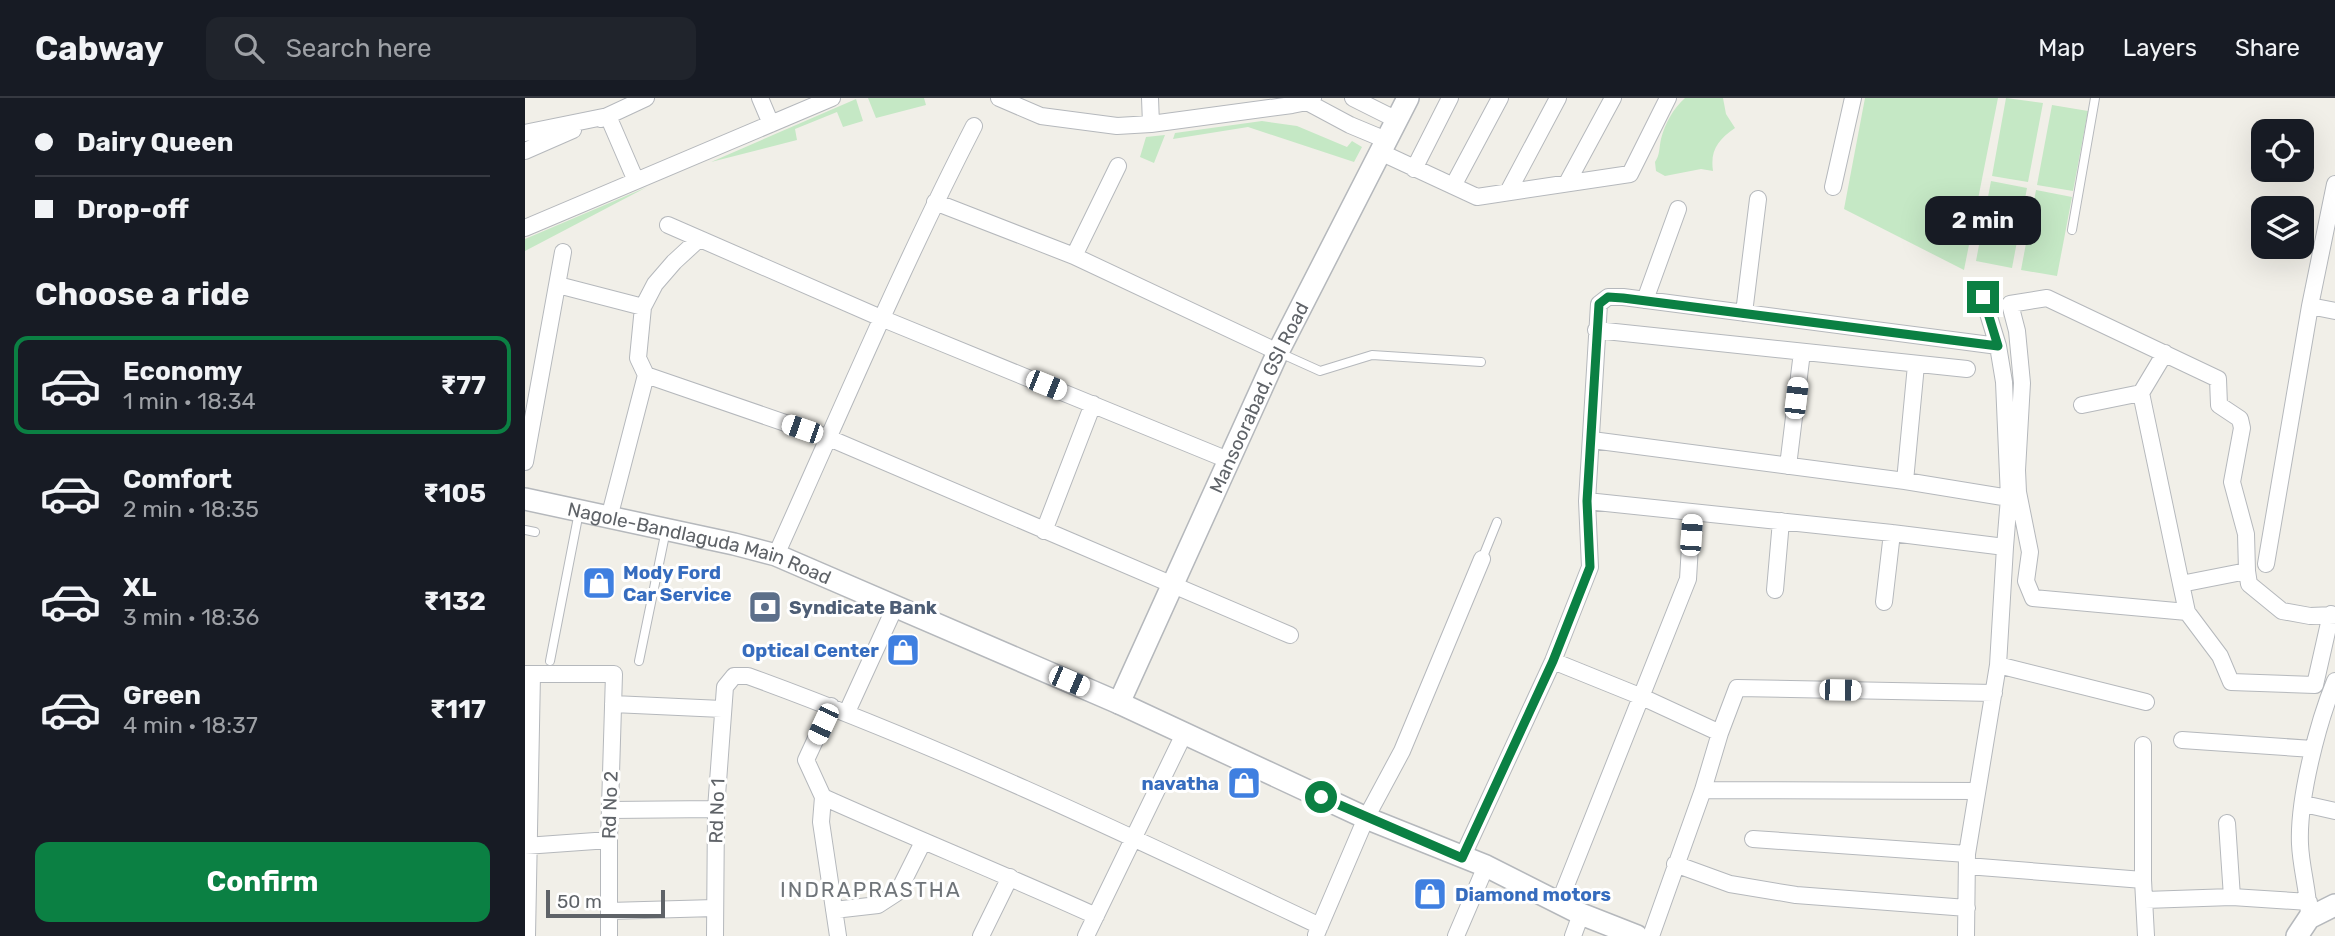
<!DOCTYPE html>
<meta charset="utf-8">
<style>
:root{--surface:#171b24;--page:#20242c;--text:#f1f3f6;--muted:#9ea1a6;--line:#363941;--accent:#0b8043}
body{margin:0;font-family:Rubik,sans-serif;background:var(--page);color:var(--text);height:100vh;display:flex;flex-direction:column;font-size:26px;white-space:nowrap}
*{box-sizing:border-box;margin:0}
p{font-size:23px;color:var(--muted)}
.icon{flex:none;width:38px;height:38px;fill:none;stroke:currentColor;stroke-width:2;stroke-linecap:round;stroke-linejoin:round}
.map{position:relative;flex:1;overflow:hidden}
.side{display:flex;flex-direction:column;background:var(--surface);width:525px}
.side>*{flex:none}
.top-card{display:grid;align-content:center;height:154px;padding:0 35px;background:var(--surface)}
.tools{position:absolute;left:1726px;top:21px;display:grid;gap:14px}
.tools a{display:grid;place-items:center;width:63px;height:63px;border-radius:14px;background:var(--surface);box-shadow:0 7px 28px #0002;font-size:35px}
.scale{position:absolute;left:21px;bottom:18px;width:119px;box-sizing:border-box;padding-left:7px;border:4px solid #5f6368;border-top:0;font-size:19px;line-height:24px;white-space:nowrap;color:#5f6368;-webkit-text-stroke:5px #fff;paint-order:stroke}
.end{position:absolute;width:32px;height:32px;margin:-16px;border:9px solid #0b8043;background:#fff;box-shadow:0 0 0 4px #fff}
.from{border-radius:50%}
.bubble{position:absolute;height:49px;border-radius:14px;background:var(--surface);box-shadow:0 7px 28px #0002;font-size:23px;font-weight:700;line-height:49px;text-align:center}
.car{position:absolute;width:21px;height:42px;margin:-21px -10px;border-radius:9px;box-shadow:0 0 5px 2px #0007;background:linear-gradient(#fff 24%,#345 0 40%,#fff 0 76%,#345 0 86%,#fff 0)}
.top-card b{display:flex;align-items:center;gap:24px;height:66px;font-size:26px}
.top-card b+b{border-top:2px solid var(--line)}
.top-card i{width:18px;height:18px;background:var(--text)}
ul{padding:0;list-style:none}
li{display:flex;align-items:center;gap:21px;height:98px;margin:0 14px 10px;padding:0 21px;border:4px solid transparent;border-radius:14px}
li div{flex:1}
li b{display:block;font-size:26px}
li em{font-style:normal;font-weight:700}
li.selected{border-color:var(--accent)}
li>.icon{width:63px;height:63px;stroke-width:1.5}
h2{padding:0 35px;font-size:32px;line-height:84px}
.primary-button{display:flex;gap:14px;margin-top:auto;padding:14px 35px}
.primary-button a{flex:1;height:80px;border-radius:14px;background:var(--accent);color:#fff;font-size:28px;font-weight:700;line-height:80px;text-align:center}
header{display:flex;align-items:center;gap:42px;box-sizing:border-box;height:98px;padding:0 35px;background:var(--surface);border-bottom:2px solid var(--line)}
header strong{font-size:33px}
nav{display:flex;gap:38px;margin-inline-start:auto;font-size:24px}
.search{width:490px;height:63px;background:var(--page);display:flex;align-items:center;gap:18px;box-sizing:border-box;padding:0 24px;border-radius:14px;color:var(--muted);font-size:26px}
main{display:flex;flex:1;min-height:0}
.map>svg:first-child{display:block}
.green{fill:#c5e8c5}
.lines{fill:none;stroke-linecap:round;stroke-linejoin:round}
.service-casing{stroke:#b5b8bc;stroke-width:10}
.minor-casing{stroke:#b5b8bc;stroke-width:18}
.tertiary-casing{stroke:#b5b8bc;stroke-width:24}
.service{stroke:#fff;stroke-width:8}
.minor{stroke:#fff;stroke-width:16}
.tertiary{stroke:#fff;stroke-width:21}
.route{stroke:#0b8043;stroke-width:9}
.labels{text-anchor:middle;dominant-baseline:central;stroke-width:6;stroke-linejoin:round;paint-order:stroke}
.street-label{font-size:19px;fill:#5f6368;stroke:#fff}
.shop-label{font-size:19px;font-weight:bold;fill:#366cbe;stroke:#fff;text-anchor:start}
.service-label{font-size:19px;font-weight:bold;fill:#4e5e75;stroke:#fff;text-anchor:start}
.neighbourhood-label{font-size:21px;letter-spacing:2px;fill:#70757a;stroke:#fff}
</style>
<header>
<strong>Cabway</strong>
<div class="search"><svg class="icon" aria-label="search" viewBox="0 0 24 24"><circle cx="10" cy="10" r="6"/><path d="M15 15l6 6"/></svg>Search here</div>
<nav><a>Map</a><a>Layers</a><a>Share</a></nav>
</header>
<main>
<section class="side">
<div class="top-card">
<b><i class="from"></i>Dairy Queen</b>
<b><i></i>Drop-off</b>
</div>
<h2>Choose a ride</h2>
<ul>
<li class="selected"><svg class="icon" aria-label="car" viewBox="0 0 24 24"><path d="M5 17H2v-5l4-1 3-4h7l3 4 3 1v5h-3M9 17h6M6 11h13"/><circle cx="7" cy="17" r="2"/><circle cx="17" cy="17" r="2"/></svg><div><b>Economy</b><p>1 min · 18:34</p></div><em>₹77</em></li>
<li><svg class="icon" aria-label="car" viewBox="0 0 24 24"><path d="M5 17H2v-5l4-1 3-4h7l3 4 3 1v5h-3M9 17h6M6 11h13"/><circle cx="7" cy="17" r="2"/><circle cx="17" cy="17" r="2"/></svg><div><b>Comfort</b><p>2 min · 18:35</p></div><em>₹105</em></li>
<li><svg class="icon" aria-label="car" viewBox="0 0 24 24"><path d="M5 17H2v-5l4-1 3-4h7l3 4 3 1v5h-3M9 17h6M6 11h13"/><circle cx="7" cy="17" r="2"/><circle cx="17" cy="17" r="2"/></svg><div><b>XL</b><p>3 min · 18:36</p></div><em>₹132</em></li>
<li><svg class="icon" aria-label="car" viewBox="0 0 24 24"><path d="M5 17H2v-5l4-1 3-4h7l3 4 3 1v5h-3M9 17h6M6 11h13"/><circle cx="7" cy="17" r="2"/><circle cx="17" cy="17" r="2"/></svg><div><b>Green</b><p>4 min · 18:37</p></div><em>₹117</em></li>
</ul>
<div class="primary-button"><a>Confirm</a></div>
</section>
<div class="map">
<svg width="1810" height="838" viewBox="0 0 1810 838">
<rect width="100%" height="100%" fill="#f1efe8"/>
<path class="green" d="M343 0H399L401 7 351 20Z
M1160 0H1198L1201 16 1210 30C1193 42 1185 52 1188 73L1176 71 1140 78 1131 73 1130 64C1135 57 1134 50 1136 41 1140 25 1148 11 1160 0Z
M1340 0H1473L1439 172 1319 111Z
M1481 0 1518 5 1503 84 1467 78Z
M331 1 338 23 318 29 312 14 270 31 272 42 186 64Z
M1527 7 1563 13 1548 93 1512 87Z
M737 23 772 28 822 49 827 43 837 49 829 64 723 29 648 41 650 35Z
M640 37 629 65 615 59 621 39Z
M1466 83 1502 90 1487 170 1451 163Z
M122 89 0 153V141Z
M1511 92 1547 99 1532 178 1496 172Z"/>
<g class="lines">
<defs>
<path id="service" d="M1547 132 1570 0
M755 255 795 273 847 257 956 264
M0 432 10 434
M957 461 972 424
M25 563 54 414
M114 563 141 432"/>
<path id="minor" d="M235 0 246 26
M474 0 516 18 592 28 626 26 767 7 782 4 788 0
M625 0 626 26
M828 0 872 22
M782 4 825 27 861 42
M76 21 121 0
M0 35 83 18 111 83
M0 53 48 32
M855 54 952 99 1105 76 1143 0
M889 71 925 0
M1042 85 1088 0
M1810 86 1785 208 1810 213
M928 88 975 0
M1308 89 1328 0
M983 94 1033 0
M410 104 549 158 753 254
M143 127 356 220 703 362
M0 130 307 0
M174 141 149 164 130 186 118 209 113 260 121 277 304 340 765 537
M549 158 593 68
M33 187 118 209
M1458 199 1473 248 1479 284 1484 400 1480 449
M1120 202 1153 111
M1219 215 1233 101
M1071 232 1442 271
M1616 295 1656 486
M1557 307 1616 295 1640 255
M1067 342 1380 383 1484 400
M0 364 38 154
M1263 368 1277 254
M1380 383 1391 267
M1062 403 1367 435 1480 449 1473 567 1442 756 1441 838
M84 420 121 277
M519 433 568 306
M251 457C316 313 377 168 449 28
M1741 466 1785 208
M1722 473 1724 486 1757 513 1785 518 1810 517
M1250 492 1256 423
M1359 504 1367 435
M1662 514 1656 486 1722 473 1721 436 1707 384 1717 330 1715 321 1694 307 1693 281 1522 200 1485 206 1492 233 1497 285 1492 372 1493 394 1505 454 1501 483 1508 500 1662 514 1695 558 1706 584 1790 587 1806 516
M1028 563 1117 599 1195 635 1178 692 1126 838
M1473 567 1621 604
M0 576H89L84 742V838
M88 606 197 611
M306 608 281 662 298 699 296 724 313 838
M322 614 370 509
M1195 635 1212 590 1469 595
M1657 642 1788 651
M1618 647V782L1621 838
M1178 692 1452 693
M298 699C389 740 481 777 571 818
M1779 706 1810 713
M85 712 191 711
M1702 725 1707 799
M1228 741 1442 756
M0 748 84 742
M937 760 1028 563 1065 469 1062 403 1074 206 1083 199H1098L1473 248
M1150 766 1205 786 1271 797 1442 810
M1442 768 1618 782
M1620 802 1707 799 1784 804
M1034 805 1163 481 1167 415
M309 812 353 807 373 794 398 744
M84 813 190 810
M1784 820C1784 795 1776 771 1775 746 1773 701 1793 624 1810 583
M791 837 841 720 877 653 957 461
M2 838 7 576
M190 838 191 711 200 589 209 578H223C419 649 607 739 795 828
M456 838 485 779
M561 838 659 636
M931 838 961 768
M1048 838 1056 816"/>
<g id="tertiary">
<path id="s1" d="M0 401 209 446 251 457 594 605 841 720 961 768 1056 816 1112 838"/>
<path id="s2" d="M594 605 753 254 883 0"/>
<path d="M1772 838 1784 820 1810 807"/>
</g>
</defs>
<use href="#service" class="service-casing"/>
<use href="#minor" class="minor-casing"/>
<use href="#tertiary" class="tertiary-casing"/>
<use href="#service" class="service"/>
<use href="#minor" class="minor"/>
<use href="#tertiary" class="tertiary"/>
</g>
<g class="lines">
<path class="route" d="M796 699 937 760 1028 563 1065 469 1062 403 1074 206 1083 199 1098 200 1473 248 1458 199"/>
</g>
<defs>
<symbol id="shop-square" viewBox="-11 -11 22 22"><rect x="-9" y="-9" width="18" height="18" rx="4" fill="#3f7fe0" stroke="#fff"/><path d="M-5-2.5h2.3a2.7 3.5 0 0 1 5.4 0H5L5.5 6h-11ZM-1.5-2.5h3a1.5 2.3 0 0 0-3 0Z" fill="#fff"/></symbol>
<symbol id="bank-square" viewBox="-11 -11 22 22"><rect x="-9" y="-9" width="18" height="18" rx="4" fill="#5c6f8a" stroke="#fff"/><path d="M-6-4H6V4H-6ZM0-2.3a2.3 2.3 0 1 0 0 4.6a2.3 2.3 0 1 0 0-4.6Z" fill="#fff"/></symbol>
</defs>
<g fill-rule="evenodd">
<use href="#shop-square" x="55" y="466" width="38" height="38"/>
<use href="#bank-square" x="221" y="490" width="38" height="38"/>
<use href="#shop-square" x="359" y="533" width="38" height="38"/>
<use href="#shop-square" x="700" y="666" width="38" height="38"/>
<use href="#shop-square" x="886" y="777" width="38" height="38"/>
</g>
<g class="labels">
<g class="street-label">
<text stroke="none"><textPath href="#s2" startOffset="336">Mansoorabad, GSI Road</textPath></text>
<text stroke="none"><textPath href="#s1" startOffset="180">Nagole-Bandlaguda Main Road</textPath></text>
<text transform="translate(85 707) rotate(-88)">Rd No 2</text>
<text transform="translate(192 713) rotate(-88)">Rd No 1</text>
</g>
<g class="shop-label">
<text x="98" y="474">Mody Ford<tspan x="98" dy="22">Car Service</tspan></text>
<text x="354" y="552" text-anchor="end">Optical Center</text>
<text x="694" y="685" text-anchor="end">navatha</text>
<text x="930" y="796">Diamond motors</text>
</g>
<g class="service-label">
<text x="264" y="509">Syndicate Bank</text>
</g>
<g class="neighbourhood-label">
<text x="346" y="791">INDRAPRASTHA</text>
</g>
</g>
</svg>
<div class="tools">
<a><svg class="icon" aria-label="locate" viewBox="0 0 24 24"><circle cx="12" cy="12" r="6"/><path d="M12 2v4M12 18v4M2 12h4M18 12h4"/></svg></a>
<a><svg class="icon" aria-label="layers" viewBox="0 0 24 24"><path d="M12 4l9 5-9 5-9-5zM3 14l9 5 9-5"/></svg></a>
</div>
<div class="scale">50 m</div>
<i class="end from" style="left:796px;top:699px"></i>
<i class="end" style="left:1458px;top:199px"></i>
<div class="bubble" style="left:1400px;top:98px;width:116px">2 min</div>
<i class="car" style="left:521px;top:287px;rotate:112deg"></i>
<i class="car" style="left:1271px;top:300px;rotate:7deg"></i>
<i class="car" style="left:277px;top:331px;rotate:289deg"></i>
<i class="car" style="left:1166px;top:437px;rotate:4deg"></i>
<i class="car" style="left:544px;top:583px;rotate:113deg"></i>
<i class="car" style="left:1315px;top:592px;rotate:91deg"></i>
<i class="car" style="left:298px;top:626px;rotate:205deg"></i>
</div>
</main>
